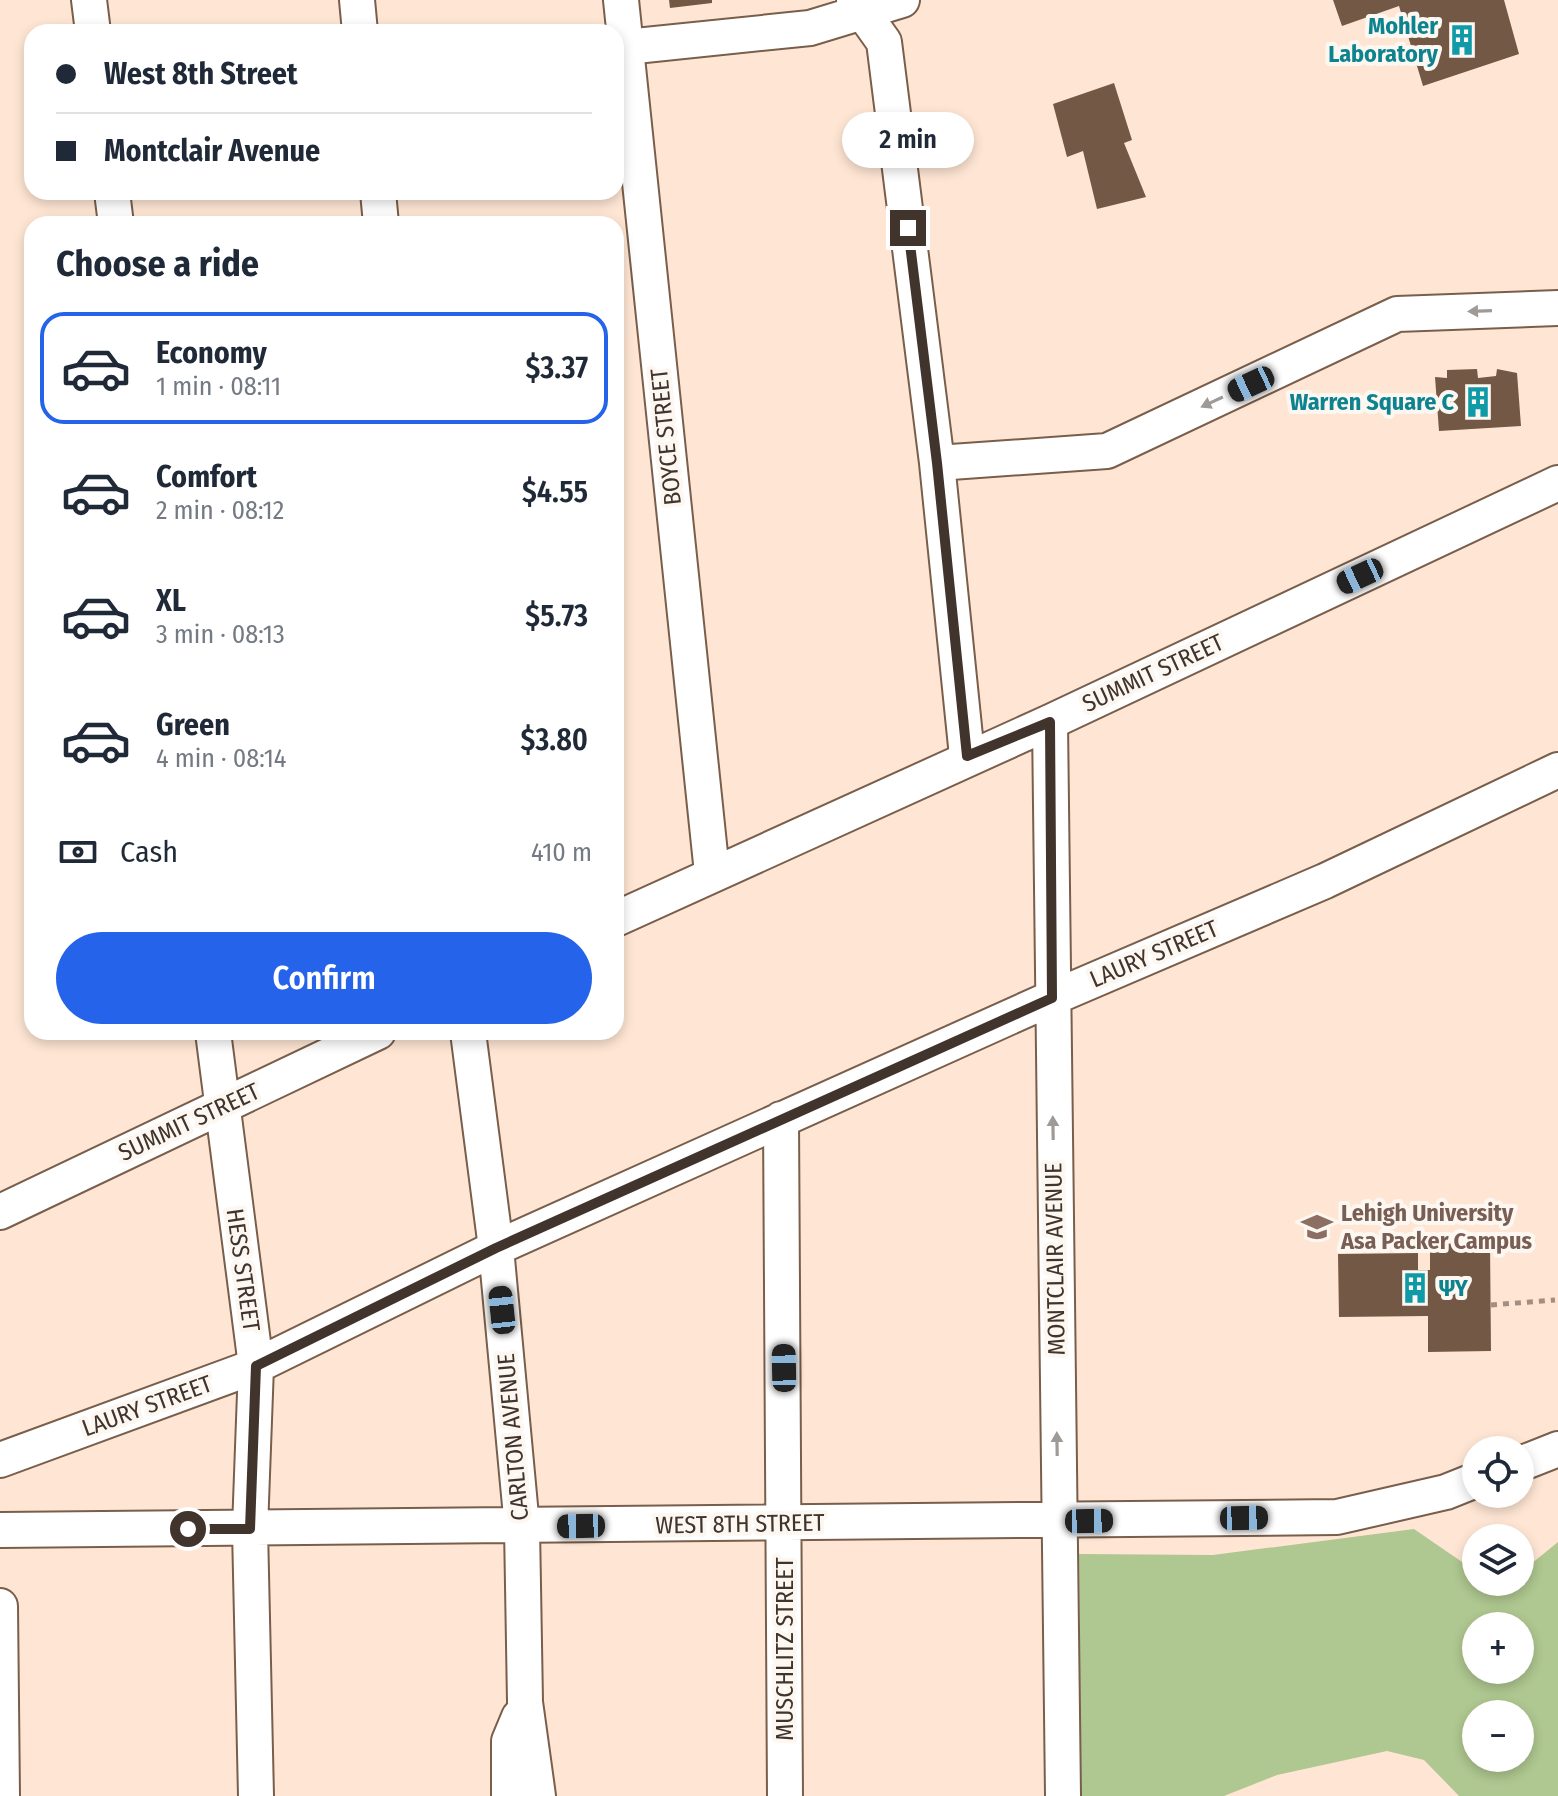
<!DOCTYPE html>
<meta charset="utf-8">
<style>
:root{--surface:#fff;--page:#f2f2f3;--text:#1f2937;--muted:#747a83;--line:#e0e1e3;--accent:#2563eb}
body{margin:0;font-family:"Fira Sans Condensed",sans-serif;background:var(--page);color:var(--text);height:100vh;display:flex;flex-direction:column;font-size:30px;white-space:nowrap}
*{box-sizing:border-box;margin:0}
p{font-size:26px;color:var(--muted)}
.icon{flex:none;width:44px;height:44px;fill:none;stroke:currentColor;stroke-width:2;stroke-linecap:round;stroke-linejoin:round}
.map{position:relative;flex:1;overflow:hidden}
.sheet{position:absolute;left:24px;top:216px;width:600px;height:824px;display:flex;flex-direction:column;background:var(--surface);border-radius:24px;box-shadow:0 4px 12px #0003}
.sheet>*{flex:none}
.hud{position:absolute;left:24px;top:24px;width:600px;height:176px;border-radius:24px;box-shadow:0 4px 12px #0003;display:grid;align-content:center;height:176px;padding:0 32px;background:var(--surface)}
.fabs{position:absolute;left:1462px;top:1436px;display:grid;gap:16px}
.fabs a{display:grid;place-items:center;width:72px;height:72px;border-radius:50%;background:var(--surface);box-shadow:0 4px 12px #0003;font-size:40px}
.end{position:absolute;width:36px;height:36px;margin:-18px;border:10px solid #40342c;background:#fff;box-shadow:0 0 0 4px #fff}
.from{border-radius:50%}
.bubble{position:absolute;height:56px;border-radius:28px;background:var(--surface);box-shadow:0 4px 12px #0003;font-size:26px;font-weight:600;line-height:56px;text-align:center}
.car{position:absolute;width:24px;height:48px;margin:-24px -12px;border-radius:10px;box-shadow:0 0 6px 2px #0007;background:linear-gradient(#222 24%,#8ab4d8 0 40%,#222 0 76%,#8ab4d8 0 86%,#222 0)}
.hud b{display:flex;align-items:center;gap:28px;height:76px;font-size:30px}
.hud b+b{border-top:2px solid var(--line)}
.hud i{width:20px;height:20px;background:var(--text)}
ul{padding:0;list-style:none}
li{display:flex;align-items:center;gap:24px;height:112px;margin:0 16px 12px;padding:0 16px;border:4px solid transparent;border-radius:24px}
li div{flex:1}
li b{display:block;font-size:30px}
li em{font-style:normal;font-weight:600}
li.on{border-color:var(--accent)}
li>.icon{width:72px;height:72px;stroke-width:1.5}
h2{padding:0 32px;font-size:36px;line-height:96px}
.pay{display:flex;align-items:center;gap:20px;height:88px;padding:0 32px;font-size:30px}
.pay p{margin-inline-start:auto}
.action{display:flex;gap:16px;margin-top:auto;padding:16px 32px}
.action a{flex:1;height:92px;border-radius:48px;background:var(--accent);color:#fff;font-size:32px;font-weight:600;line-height:92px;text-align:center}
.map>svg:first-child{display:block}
.forest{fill:#afc790;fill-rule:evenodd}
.building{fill:#725845}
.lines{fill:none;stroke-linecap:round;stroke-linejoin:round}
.minor-casing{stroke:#785e4b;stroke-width:38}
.path{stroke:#a28f82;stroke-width:5;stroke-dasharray:6 6;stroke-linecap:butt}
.minor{stroke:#fff;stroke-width:34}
.oneway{fill:#a09a96}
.route{stroke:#40342c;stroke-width:10}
.labels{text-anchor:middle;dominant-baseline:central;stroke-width:8;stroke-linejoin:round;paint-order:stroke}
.culture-label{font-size:24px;font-weight:bold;fill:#0d838f;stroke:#fdf7f2;text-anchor:end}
.street-label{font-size:24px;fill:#40342c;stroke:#fdf7f2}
.education-label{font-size:24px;font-weight:bold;fill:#785e54;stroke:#fdf7f2;text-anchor:start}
</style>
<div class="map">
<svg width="1558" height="1796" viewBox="0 0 1558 1796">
<rect width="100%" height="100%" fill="#ffe6d4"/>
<path class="forest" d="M1414 1529 1465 1564H1476V1582H1520V1564H1531L1558 1542V1796H1459L1424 1760 1387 1751 1277 1775 1224 1796H1081L1079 1554 1213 1555ZM1476 1626H1520V1670H1476ZM1476 1714H1520V1758H1476Z"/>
<path class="building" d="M669 0H712V3L670 8Z
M1333 0H1504L1519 54 1423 86 1399 6 1342 26Z
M1114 83 1132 140 1124 143 1146 197 1097 209 1083 151 1067 157 1053 104Z
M1477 369 1478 378 1496 376 1497 369 1517 373 1521 426 1439 431 1435 377 1447 378V370Z
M1430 1242H1490L1491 1351 1428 1352V1316L1339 1317 1338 1254 1418 1253V1270H1430Z"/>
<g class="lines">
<defs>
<path id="minor" d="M89 0 93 32
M357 0 360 32
M621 0 712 873
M854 0 884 42 937 463 967 756
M616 48 810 28 902 0
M112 192 116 224
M378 192 381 224
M937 463 1107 451 1397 314 1558 308
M1050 722 1063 1796
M616 919 1050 722 1558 483
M213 1032 256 1366 250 1529 256 1796
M468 1032 496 1248 522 1527 525 1702 538 1796
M781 1119 785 1796
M0 1212 378 1032
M0 1460 256 1366 496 1248 1052 998 1325 881 1558 770
M1520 1464 1558 1449
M0 1530 1337 1517 1446 1492 1476 1480
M0 1606 2 1796
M509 1796V1741L519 1717"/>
</defs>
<use href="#minor" class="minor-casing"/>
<path class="path" d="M1491 1305 1555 1300"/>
<use href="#minor" class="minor"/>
</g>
<defs><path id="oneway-solid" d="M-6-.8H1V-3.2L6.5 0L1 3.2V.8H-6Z" transform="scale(2)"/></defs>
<g class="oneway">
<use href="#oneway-solid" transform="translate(1480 311) rotate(178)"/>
<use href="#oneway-solid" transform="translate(1212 402) rotate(155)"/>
<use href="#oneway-solid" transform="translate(1053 1128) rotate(-91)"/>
<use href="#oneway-solid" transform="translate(1057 1444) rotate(-91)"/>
</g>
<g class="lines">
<path class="route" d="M188 1529H250L256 1366 496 1248 1052 998 1050 722 967 756 937 463 908 228"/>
</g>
<defs>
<symbol id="building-bare" viewBox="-9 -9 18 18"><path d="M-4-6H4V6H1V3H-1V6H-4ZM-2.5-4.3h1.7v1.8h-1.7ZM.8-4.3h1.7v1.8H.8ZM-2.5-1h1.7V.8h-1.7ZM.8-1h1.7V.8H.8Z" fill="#0f9aa8" stroke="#fdf7f2" stroke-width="2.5" paint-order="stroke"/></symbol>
<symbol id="university-bare" viewBox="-9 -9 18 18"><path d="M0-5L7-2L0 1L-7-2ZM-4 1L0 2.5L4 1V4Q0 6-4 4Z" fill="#8d6e63" stroke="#fdf7f2" stroke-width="2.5" paint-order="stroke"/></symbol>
</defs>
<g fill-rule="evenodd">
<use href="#building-bare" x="1440" y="18" width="44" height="44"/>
<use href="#building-bare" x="1456" y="380" width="44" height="44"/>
<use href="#university-bare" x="1295" y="1205" width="44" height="44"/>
<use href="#building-bare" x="1393" y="1266" width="44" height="44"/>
</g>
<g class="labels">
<g class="culture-label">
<text x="1438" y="26">Mohler<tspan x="1438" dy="28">Laboratory</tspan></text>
<text x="1454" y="402">Warren Square C</text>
<text x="1439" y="1288" text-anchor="start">ΨΥ</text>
</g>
<g class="street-label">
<text transform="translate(666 437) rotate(-96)">BOYCE STREET</text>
<text transform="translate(1153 673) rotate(-25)">SUMMIT STREET</text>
<text transform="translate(1154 954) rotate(-23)">LAURY STREET</text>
<text transform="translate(189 1122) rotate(-25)">SUMMIT STREET</text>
<text transform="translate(1055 1259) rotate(-91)">MONTCLAIR AVENUE</text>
<text transform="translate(243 1270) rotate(82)">HESS STREET</text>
<text transform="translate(147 1406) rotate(-20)">LAURY STREET</text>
<text transform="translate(513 1437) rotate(-95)">CARLTON AVENUE</text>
<text transform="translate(740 1524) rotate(-1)">WEST 8TH STREET</text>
<text transform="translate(785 1649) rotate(-90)">MUSCHLITZ STREET</text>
</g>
<g class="education-label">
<text x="1341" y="1213">Lehigh University<tspan x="1341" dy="28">Asa Packer Campus</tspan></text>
</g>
</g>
</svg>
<div class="fabs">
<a><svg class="icon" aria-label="locate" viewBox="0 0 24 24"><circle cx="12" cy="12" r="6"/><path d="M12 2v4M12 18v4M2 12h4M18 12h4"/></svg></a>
<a><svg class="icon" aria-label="layers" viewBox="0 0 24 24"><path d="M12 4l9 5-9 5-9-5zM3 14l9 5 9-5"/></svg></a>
<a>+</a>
<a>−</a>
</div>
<i class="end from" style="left:188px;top:1529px"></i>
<i class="end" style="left:908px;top:228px"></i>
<div class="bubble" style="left:842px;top:112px;width:132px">2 min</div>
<i class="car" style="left:1251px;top:384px;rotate:245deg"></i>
<i class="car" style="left:1360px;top:576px;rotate:245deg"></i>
<i class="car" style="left:502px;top:1310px;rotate:354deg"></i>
<i class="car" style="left:784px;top:1368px;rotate:359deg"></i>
<i class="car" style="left:1244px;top:1518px;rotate:89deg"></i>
<i class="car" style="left:1089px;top:1521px;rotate:89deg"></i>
<i class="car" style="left:581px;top:1526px;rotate:269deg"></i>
<div class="hud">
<b><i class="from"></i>West 8th Street</b>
<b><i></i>Montclair Avenue</b>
</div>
<section class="sheet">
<h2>Choose a ride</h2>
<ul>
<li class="on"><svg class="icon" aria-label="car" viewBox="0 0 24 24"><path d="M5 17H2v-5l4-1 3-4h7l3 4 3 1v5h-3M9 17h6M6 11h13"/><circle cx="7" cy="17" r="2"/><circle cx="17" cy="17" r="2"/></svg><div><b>Economy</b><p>1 min · 08:11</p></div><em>$3.37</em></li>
<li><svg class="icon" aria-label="car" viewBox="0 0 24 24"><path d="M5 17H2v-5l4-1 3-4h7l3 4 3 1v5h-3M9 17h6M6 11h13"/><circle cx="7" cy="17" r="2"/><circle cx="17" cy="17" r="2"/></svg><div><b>Comfort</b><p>2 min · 08:12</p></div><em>$4.55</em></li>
<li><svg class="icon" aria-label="car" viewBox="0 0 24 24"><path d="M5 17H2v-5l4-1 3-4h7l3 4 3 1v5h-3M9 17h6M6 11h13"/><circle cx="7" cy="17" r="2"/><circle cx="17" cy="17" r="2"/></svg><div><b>XL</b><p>3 min · 08:13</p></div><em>$5.73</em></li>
<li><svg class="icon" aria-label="car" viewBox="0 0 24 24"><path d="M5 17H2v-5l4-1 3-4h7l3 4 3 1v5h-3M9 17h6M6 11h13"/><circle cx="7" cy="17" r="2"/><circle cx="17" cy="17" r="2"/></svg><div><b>Green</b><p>4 min · 08:14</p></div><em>$3.80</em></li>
</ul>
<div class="pay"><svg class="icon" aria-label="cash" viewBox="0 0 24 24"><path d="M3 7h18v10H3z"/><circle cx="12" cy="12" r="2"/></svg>Cash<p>410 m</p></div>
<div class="action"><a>Confirm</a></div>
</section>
</div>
